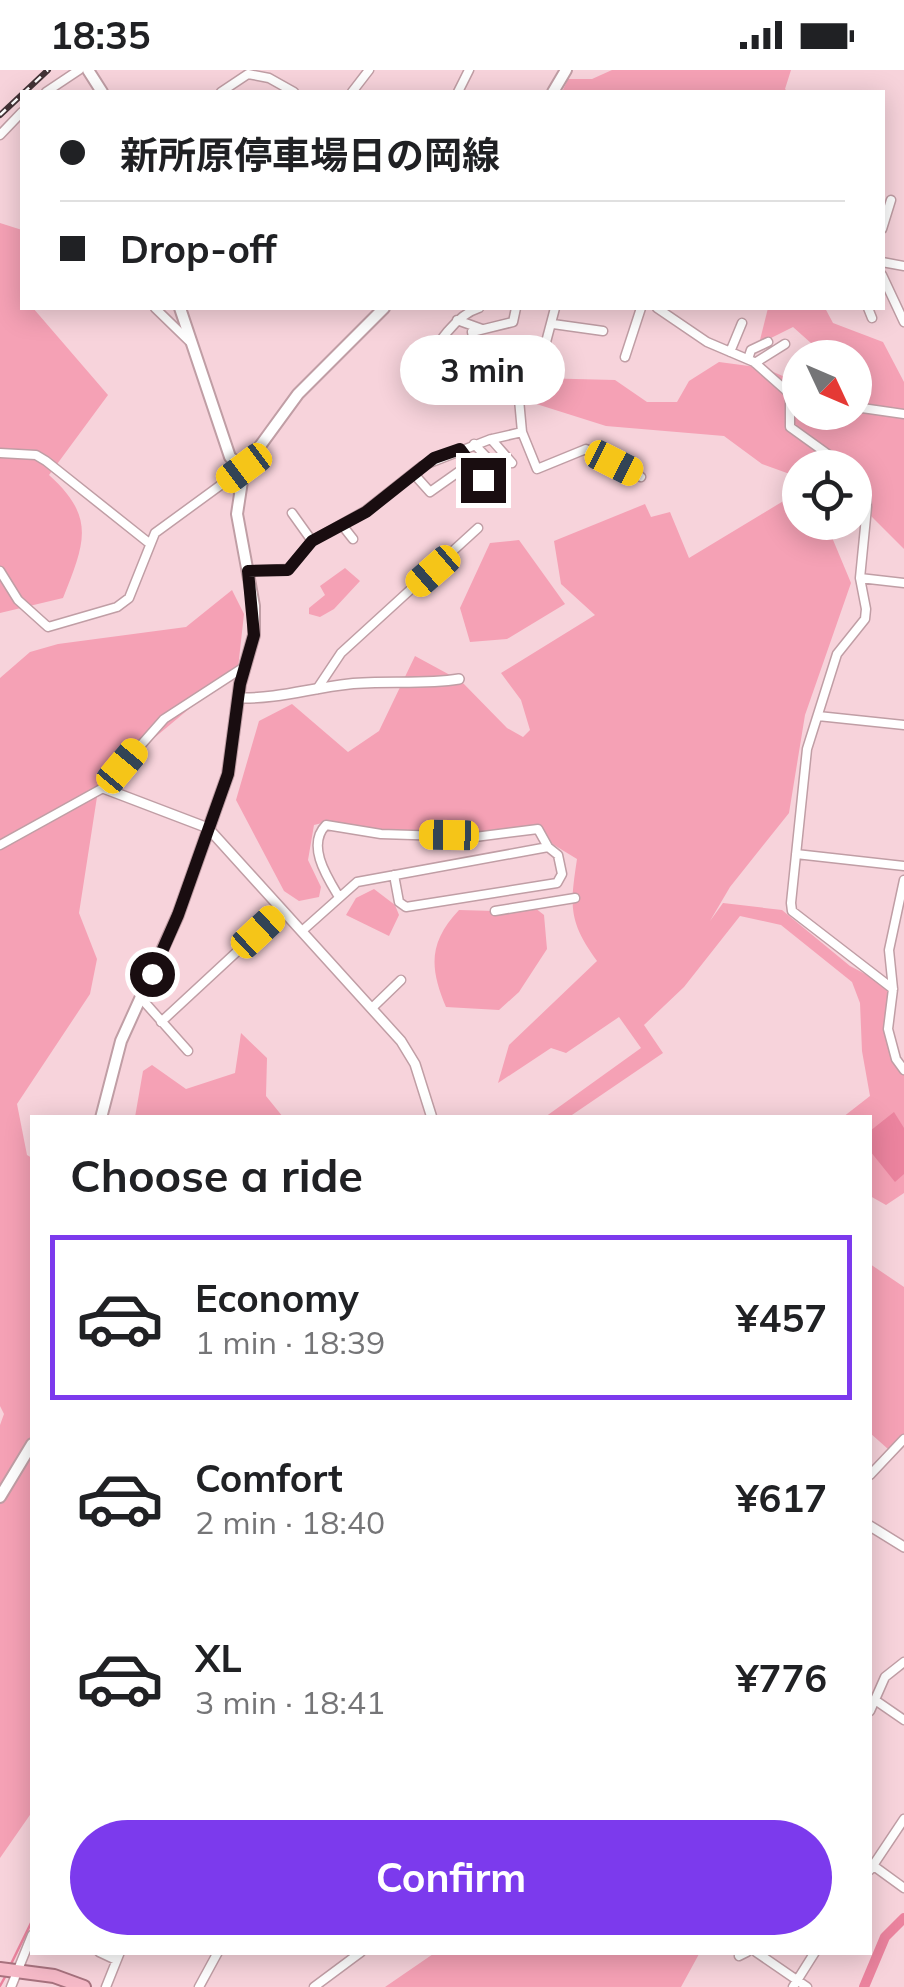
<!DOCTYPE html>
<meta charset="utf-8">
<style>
:root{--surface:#fff;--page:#f2f2f2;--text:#202124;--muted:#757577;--line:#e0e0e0;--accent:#7c3aed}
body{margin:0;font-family:Mulish,"Noto Sans JP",sans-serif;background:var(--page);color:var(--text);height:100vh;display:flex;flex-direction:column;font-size:38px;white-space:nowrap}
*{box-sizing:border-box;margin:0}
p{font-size:32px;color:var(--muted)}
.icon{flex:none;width:55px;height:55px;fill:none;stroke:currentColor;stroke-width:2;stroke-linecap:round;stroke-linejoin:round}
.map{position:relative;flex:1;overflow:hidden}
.sheet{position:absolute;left:30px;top:1045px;width:842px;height:840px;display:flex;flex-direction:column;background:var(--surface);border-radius:0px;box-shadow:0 5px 25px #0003}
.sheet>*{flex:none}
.top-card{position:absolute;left:20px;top:20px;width:865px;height:220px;border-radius:0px;box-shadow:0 5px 25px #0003;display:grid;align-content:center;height:220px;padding:0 40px;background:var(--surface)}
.needle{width:65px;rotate:134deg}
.buttons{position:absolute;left:782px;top:270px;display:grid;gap:20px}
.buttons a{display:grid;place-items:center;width:90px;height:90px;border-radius:50%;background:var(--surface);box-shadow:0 5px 25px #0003;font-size:50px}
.end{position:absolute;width:45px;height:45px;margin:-22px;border:12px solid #190d10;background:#fff;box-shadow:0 0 0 5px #fff}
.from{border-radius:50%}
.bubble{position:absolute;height:70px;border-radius:35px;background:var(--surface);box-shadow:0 5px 25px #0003;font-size:32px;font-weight:700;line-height:70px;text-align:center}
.car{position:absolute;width:30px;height:60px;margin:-30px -15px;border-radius:12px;box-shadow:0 0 8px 2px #0007;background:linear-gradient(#f5c518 24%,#345 0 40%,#f5c518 0 76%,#345 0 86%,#f5c518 0)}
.top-card b{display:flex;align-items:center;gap:35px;height:95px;font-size:38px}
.top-card b+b{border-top:2px solid var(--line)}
.top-card i{width:25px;height:25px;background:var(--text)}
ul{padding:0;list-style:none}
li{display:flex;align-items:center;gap:30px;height:165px;margin:0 20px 15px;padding:0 20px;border:5px solid transparent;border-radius:0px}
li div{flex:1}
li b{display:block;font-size:38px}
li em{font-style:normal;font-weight:700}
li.selected{border-color:var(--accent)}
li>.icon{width:90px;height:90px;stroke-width:1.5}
h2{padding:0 40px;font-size:45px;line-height:120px}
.button{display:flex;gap:20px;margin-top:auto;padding:20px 40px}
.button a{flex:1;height:115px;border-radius:60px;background:var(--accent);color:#fff;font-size:40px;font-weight:700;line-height:115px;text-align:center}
.status{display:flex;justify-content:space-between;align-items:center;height:70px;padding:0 50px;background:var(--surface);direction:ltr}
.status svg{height:28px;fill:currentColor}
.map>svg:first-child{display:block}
.green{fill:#f5a1b5}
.water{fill:#eb839e}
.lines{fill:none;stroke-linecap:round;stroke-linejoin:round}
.stream{stroke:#eb839e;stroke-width:2.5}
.river{stroke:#eb839e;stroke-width:10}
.minor-casing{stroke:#c09ea5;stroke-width:11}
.tertiary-casing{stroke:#c09ea5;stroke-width:12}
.secondary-casing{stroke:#c09ea5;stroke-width:14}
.trunk-casing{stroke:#a7727e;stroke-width:16}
.minor{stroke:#fff;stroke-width:8}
.tertiary{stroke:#fff;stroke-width:9}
.secondary{stroke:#fff;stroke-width:10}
.trunk{stroke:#f6bac8;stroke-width:12}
.rail-casing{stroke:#423135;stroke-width:6}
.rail{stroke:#fff;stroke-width:2.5;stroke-dasharray:8;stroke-linecap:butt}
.route{stroke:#190d10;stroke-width:12}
</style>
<div class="status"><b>18:35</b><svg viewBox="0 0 49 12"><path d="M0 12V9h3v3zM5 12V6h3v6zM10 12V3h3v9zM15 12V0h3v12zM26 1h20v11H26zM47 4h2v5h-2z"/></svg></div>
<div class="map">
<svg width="904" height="1917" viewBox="0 0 904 1917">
<rect width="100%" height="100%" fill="#f7d3db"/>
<path class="green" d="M612 0H791L785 19 788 22H562L568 9H592Z
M0 153 22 160V238H33L108 325 49 405C96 447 85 473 63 528L0 543Z
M768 238H825L833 253 883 272 904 312V479L855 430V398H800L798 407 762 394 724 366 606 356 530 332 536 308 615 310 647 332H677L689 311 719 292 764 298 799 313 800 342 810 343 813 351H821L826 343 855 342V288L819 287 821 282 793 257 759 274Z
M800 421V452L826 453 851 513 805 645 789 743 730 817 710 851 723 833 782 840 850 896 888 916 889 970 904 1000V1123L886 1135 870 1126V1048L843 1047 870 1026 862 981 860 933 852 912 781 855 740 846 684 917 644 955 663 983 569 1047H545L641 978 619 947 566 983 551 978 498 1013 509 975 597 891C568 851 570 836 577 789L531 761H321L322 753 314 755 308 790 321 817 319 827 299 831 284 821 236 730 259 651 292 634 348 682 379 661 415 586 461 611 507 658 523 667 530 660 521 630 501 603 595 545 561 514 554 471 645 434 651 447 670 442 689 488Z
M519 470 565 534 507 569 470 572 460 538 490 473Z
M345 498 360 511 334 539 320 547 309 544V538L325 525 320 516Z
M232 520 244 544 238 598 99 714 79 843 97 889 90 924 17 1034 27 1085 32 1088V1742L0 1788V1355L4 1344 0 1336V608L30 582 58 574 186 557Z
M374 819 395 835 399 845 389 866 346 845 356 828Z
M530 834 544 845 547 879 519 922 499 940 446 937C429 897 429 872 459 840L495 841Z
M241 963 267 988 266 1026 283 1047H135L143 1001 152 995 186 1019 235 1003Z
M870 1194 904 1217V1367L888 1379 870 1363Z
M436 1882 697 1883H737L699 1884 681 1917H385Z"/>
<path class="water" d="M894 1042 904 1058V1104L895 1112 870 1081V1061Z"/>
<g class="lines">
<path class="stream" d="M11 1894 32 1851
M0 1916 5 1907"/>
<path class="river" d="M864 1917 885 1867 904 1848"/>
<defs>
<path id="minor" d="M46 22 79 0
M221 22 248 4 269 8 294 22
M352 22 369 0
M458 22 469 0
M0 65 22 42
M882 159 891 130
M882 192 904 196
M882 205 904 252
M155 238 189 271
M657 238 707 272 754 292 790 324V357L847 398
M868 238 872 248
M457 250 482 259
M553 254 603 261
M730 282 742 253
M625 287 641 238
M748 289 751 280 768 272
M755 293 785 274
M431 298C431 275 459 244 479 238
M465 298V278L475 277 472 262 513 252 516 238
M855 337 904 344
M522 362 516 297 541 291 555 238
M492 369 522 362 537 399 586 379 641 407
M474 374 498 399
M460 379 483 410
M0 383 36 385 46 391 149 473
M413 403 430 422 471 393
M855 408 866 424 867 437 860 508 866 539 865 549 837 584 807 679 791 833 792 841 893 919
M292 443 312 471
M342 455 353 469
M0 501 18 530 48 557 117 537 129 528 155 463 244 398
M248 501 288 499 312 471 365 441 422 396 491 369 512 393
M860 508 904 513
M317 619 341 583 478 458
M818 646 904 655
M0 775 103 718 164 649 244 597
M796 784 904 796
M394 805 399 832 406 837 557 813 562 804 558 785 548 777
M904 810 889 880 893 919 888 959 896 989 904 1000
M495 841 575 828
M302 861 357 812 548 777 538 759 475 767 381 764 326 755C306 775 327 807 339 827
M140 927 188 981
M373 937 401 910
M161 952 282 840
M870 1405 904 1369
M875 1630 904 1650
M870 1641 885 1607 904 1592
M871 1794 904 1818
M870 1800 904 1749
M99 1882 116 1890
M756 1882 807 1917
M739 1886 747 1882
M11 1917 32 1865
M106 1917 120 1882
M199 1917 218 1882
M314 1917 361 1882
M793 1917 815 1882"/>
<path id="tertiary" d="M239 628C277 629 311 618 349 614 385 610 422 615 459 609
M103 718 208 758 401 971 415 994 432 1048
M870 1456 904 1477"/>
<path id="secondary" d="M88 0 102 22
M553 22 566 0
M180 238 230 387 244 398
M101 1048 121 971 178 845 228 704 240 614 254 565V536L237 444 244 398 298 324 384 238
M0 1427 32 1374"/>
<path id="trunk" d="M0 1899 54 1906 84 1917"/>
</defs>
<use href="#minor" class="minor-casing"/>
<use href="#tertiary" class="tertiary-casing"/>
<use href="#secondary" class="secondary-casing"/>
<use href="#trunk" class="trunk-casing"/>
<use href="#minor" class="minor"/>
<use href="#tertiary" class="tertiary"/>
<use href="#secondary" class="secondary"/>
<use href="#trunk" class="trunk"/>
<defs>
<path id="rail" d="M0 45 48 0"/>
</defs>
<use href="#rail" class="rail-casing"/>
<use href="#rail" class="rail"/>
</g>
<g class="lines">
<path class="route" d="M152 904 178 845 228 704 240 614 254 565 248 501 288 500 312 471 366 442 434 388 460 379 483 410"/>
</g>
</svg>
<div class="buttons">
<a><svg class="needle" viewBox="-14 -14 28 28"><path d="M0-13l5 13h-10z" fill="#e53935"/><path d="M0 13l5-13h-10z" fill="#757577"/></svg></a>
<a><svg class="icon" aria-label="locate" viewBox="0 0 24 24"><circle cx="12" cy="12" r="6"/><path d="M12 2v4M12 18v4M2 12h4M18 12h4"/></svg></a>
</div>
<i class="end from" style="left:152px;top:904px"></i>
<i class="end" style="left:483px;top:410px"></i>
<div class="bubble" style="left:400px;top:265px;width:165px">3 min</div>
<i class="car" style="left:614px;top:393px;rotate:117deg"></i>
<i class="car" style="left:244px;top:398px;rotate:233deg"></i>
<i class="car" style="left:433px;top:501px;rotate:229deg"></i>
<i class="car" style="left:122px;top:696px;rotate:40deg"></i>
<i class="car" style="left:449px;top:765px;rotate:271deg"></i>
<i class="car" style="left:258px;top:862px;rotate:47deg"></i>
<div class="top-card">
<b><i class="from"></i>新所原停車場日の岡線</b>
<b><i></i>Drop-off</b>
</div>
<section class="sheet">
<h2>Choose a ride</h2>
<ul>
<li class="selected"><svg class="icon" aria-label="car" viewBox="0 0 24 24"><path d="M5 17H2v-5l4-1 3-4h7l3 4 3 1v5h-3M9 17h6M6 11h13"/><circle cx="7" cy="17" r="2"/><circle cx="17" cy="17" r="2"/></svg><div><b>Economy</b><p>1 min · 18:39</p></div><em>¥457</em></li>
<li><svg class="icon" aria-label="car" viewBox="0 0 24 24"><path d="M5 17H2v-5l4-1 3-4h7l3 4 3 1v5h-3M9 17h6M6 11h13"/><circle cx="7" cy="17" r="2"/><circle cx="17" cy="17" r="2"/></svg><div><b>Comfort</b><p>2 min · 18:40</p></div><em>¥617</em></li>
<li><svg class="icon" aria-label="car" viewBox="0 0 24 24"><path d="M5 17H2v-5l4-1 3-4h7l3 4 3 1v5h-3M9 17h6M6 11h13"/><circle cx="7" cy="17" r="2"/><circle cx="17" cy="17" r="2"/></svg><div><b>XL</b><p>3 min · 18:41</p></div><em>¥776</em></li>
</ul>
<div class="button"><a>Confirm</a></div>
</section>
</div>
